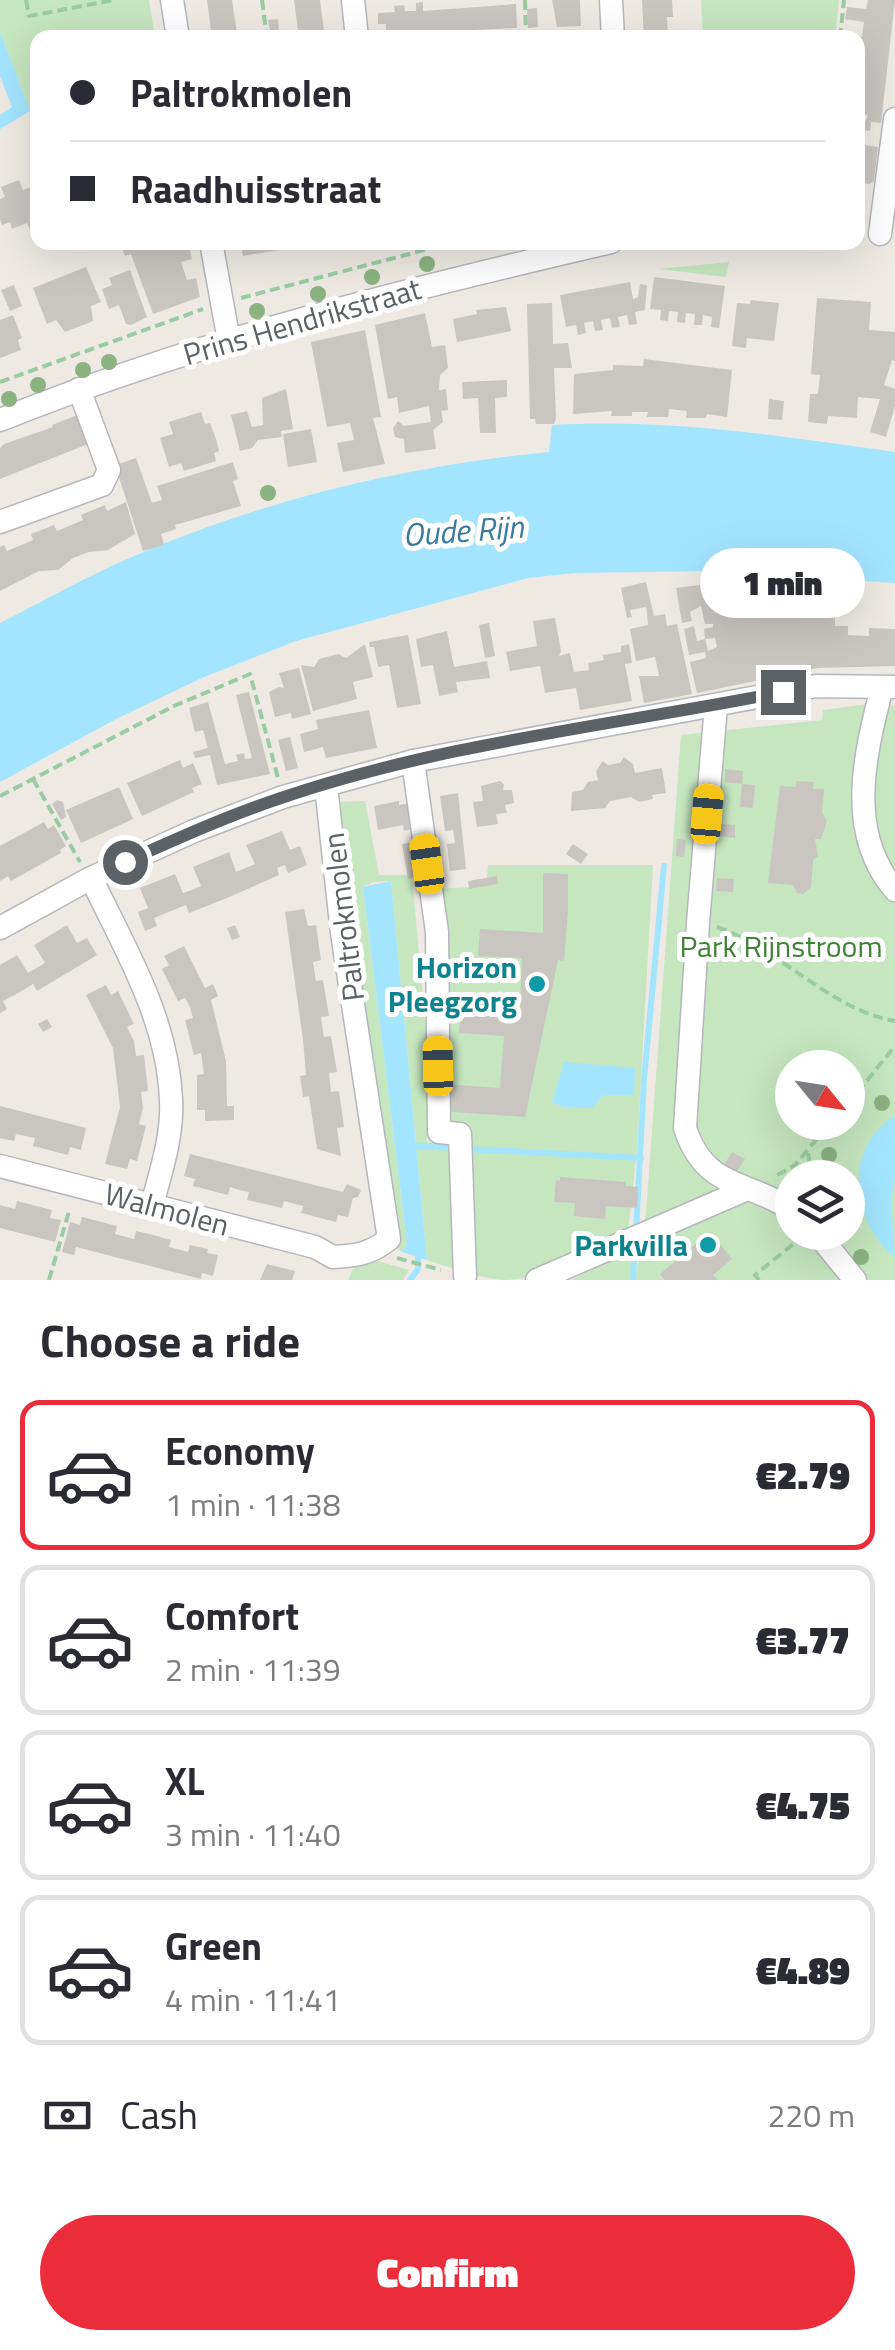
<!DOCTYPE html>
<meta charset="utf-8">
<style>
:root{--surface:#fff;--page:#f7f7f7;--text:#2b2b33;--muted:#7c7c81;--line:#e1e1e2;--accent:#eb2d3b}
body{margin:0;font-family:"Titillium Web",sans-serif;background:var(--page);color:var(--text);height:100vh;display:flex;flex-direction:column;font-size:38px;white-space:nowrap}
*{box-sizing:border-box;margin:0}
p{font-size:32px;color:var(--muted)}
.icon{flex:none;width:55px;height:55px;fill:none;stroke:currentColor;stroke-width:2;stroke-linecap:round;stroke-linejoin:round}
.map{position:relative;height:1280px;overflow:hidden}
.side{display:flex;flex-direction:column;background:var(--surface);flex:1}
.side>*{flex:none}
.guide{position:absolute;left:30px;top:30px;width:835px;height:220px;border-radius:20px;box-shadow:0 10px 40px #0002;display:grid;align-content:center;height:220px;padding:0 40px;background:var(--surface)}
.needle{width:65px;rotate:120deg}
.tools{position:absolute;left:775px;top:1050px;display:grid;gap:20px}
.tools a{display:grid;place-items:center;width:90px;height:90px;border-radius:50%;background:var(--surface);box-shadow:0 10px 40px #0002;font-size:50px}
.end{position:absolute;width:45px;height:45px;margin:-22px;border:12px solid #5b6164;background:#fff;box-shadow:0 0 0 5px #fff}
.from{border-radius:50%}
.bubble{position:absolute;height:70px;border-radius:35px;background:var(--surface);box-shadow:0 10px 40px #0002;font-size:32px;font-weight:800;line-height:70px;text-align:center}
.car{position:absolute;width:30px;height:60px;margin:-30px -15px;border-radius:12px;box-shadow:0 0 8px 2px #0007;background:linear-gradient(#f5c518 24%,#345 0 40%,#f5c518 0 76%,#345 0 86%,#f5c518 0)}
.guide b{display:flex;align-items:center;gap:35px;height:95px;font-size:38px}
.guide b+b{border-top:2px solid var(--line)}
.guide i{width:25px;height:25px;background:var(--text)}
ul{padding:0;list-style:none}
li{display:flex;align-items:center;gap:30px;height:150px;margin:0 20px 15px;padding:0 20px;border:5px solid var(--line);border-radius:20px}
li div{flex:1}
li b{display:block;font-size:38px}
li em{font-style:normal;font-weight:800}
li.active{border-color:var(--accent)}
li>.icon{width:90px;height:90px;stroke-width:1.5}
h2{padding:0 40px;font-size:45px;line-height:120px}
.pay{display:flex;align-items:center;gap:25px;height:110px;padding:0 40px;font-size:38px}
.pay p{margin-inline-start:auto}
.button{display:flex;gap:20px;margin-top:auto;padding:20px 40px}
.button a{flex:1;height:115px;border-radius:60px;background:var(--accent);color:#fff;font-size:40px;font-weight:800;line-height:115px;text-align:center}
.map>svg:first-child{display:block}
.green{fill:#c5e6bf;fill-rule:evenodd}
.water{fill:#a3e5ff}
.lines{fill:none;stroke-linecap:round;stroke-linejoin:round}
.stream{stroke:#a3e5ff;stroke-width:6}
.building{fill:#c9c5c0}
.minor-casing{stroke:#b4b7bb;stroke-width:25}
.path{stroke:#9bcca1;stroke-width:4;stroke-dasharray:10 5;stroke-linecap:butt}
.minor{stroke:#fff;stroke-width:22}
.tree{fill:#8cb282}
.route{stroke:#5b6164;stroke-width:12}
.culture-dot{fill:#0f9aa8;stroke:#fff;stroke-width:4}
.labels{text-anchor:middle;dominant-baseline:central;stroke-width:10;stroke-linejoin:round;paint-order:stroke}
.street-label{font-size:30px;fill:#5b6164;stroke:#fff}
.park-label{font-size:30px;fill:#3c8433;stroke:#fff}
.culture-label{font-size:30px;font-weight:bold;fill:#0d838f;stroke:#fff;text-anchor:end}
.water-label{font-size:32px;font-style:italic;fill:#397ba0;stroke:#fff}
</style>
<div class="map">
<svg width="895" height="1280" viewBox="0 0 895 1280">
<rect width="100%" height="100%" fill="#eeeae3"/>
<path class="green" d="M0 0H149L155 37 38 38 37 110 30 111 0 32Z
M701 0H839L835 37H703Z
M729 262 726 277 659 269Z
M876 703 895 706V1280H635L646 1213 681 735 822 720 823 710ZM792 1068H848V1122H792ZM792 1178H848V1232H792Z
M365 801 379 875H412L430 1078 427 1092V1142L452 1144 440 889 486 886 488 865H653L637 1149 628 1233C591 1251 546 1280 503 1280 477 1278 452 1268 427 1260L391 881 373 882 363 887 407 1243 402 1252 394 1246 337 816 341 802Z
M635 1243 630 1280H572Z
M378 1261 409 1270 403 1280H348L353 1269Z"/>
<path class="water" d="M0 32 30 111 0 129V115L12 107 0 76Z
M552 425C667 418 782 436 895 452V583L715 571 575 573 528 578 296 641 204 677 118 718 0 782V623C38 604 76 582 116 564 253 502 399 467 549 452Z
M391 881 427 1260 402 1252 407 1243 363 887Z
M564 1062 635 1068 634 1095H603L593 1108 563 1107 552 1102Z
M895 1116V1178L891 1202 895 1257C850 1222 843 1147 895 1116Z"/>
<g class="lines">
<path class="stream" d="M408 1145 455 1148
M468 1149 641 1158
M636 1233 644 1079 664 866
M410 1280 418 1269V1249
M633 1280 635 1246"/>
</g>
<path class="building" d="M207 0H232L237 33 242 32 243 38H212Z
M294 0H320L325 38H299Z
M552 0H580L581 26 557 27Z
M642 0H672L673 17H667L668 38H644Z
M868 0H895L881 123 871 122 870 131 862 130 868 115 858 114V64L861 50H858V36L862 37 864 22 845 19 847 7 866 9Z
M423 2V11L516 4 517 28 386 34V24H378V13L395 12 394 6 404 5 405 11H416V3Z
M537 8 538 27 528 28 527 9Z
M278 19 279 31 270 32 268 20Z
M858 144 878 147 874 181 869 184 862 183 858 178Z
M19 180 23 190 38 184V230L31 233 27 223 12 229 10 222 2 225 0 219V199L5 197 1 187Z
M120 242H188L192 259 181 262 187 280 196 278 200 297 153 314 131 254 125 256Z
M240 242H282L285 249 243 256Z
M86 267 101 302 91 306 93 321 65 332 56 320 47 324 33 288Z
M130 270 147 317 131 325 126 324 119 305 109 309 102 289 112 285 109 278Z
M654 277 725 286 719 328 711 327 712 317 703 315 702 325H694L695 314 686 313 685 323 677 322 678 312 669 311 668 321 660 320 661 310 650 309Z
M630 282 633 299 638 297 640 284 647 285 645 310 635 312 637 324 629 325 627 315 618 317 620 327 612 328 610 318 601 320 603 330 595 331 593 321 584 323 586 333 578 335 576 325 566 327 560 295Z
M14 285 22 306 10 311 1 290Z
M817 298 871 302 869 330 895 332V361L892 360 884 385 895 389V406L886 437 870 432 880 399 858 397 857 418 828 416 827 424 808 422 810 394H818L820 375 811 374Z
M751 300 779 303 774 341 747 338 746 348 732 346 737 303 750 304Z
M552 303 553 344 568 343 572 368H554L556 418 554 424H536L535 419H530L527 304Z
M506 307 511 331 457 342 453 319 477 314 476 310Z
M425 313 432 347 445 345 448 368 440 375 439 390 446 389 448 410 441 411 443 422 433 430 436 449 405 453 404 439 395 437 393 428 398 421 404 426 431 422 429 406 399 413 397 397 388 399 375 325Z
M13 315 22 338 18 340 21 350 0 358V320Z
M365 330 381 417 373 418 385 464 343 472 337 443 354 440 350 423 327 427 311 342Z
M644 359 732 370 727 417 707 414 706 418H686L687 411 669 409 668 417H647L648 412H632V416H611L612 411 573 414 574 374 613 370V365L643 366Z
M507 380V397L495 398 496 433H480L478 398 463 399 462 382Z
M286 389 293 429 281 431 282 437 258 440 252 448 240 451 231 415 247 411 252 427 263 425 262 398Z
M769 399 784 401 782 420 768 419Z
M201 412 205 424 210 423 216 439 219 451 214 453 216 461 184 471 181 463 169 467 160 438 173 434 169 422Z
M80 414 88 444 0 479V448L4 444 53 427 52 425Z
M311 429 317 462 288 467 283 434Z
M136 458 152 503 162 500 157 486 233 462 238 479 233 481 241 506 175 525 176 529 161 534 164 545 143 551 115 465Z
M126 502 135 534 108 550 89 552 73 558 58 570 39 571 0 591V547L4 545 7 551 33 540 31 534 54 525 57 531 83 520 81 515 105 505 107 511Z
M745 579 747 590 776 584 826 588 828 584 829 592H835V626H848V635L869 636V628L895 629V666L818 668 697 693 690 662 706 658 705 652 689 655 684 629 694 626 697 641 705 639 708 651 717 647 715 638 705 639 704 629 713 627V624H705L701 606 690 612 692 621 682 623 676 588Z
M646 582 654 616 665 614 667 626 677 624 692 694 644 703 639 676H659L655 657 636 661 630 629 648 625 647 613 646 607 630 610 632 617 627 618 621 588Z
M555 618 561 651 559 656 570 653 574 672 589 670 588 663 604 660 603 655 621 652V646L629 644 632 663 625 664 632 701 580 710 576 688 545 693 540 666 510 671 506 652 537 646 533 621Z
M489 623 495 656 485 658 479 625Z
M447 631 454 667 487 661 490 678 456 682 458 692 439 696 433 665 421 667 416 639Z
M408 635 421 704 397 708 389 665 378 667 374 647H370L369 642Z
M365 644 373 677 353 682 357 699 313 711 301 665 314 667 319 659 338 654 346 658Z
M299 668 311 714 292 719 291 713 275 717 269 692 279 687 284 688 279 673Z
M249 692 270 774 217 785 210 755 195 758 193 752 208 748 203 730 195 732 189 708 208 702 225 764 238 761 236 755 244 753 245 759 252 758 236 695Z
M369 710 377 748 326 758 323 747 304 752 300 734 318 729 316 720Z
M290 737 298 768 286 771 278 740Z
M624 757 633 764 635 773 662 768 666 793 652 795 653 799 639 802 631 797 610 801 605 808 571 811 572 792 583 790 588 782 598 780 596 771 603 761 608 765 620 763Z
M180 760 183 768 193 763 202 784 192 788 194 792 142 816 127 783Z
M725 769 743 771 742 784 755 785 753 808 740 807 742 784 725 782Z
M500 781 504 784 503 790H512L514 803 505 805 507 813 496 814 498 824 477 827 473 802 483 801 481 786Z
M796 781 814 782 813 789H824L822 813 827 821 821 839H815L818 856 813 860 811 887 803 894 797 893 793 885 768 883 780 786 796 787Z
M119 787 133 819 81 843 66 810Z
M458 793 466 869 450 871 447 844 455 843 453 830 445 831 440 796Z
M57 800 63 802 66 817 61 820 52 804Z
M399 801V805L410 803 415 828 404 831 403 825 378 830 374 806Z
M44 822 48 829 54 825 66 846 60 850 61 853 11 881 8 876 0 881V846Z
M721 824 735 825V838L720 836Z
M282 831 290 850 300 846 307 865 288 873 285 865 277 868 279 875 227 898 189 913 186 905 154 918 157 926 145 931 138 912 148 908 140 888 175 874 183 893 192 890 201 886 193 867 229 852 236 872 255 864 246 845Z
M677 839 686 840 684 857 676 856Z
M414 842 420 876 408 879 402 844Z
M573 844 588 854 581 864 566 854Z
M543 873 568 874V910L564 961 558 960 525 1117 440 1111 442 1084 500 1088 504 1036 459 1033 461 1007 520 1010 522 958 478 956 480 929 543 933Z
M497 876 498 884 469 889 468 881Z
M717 878 734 879 733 892 716 891Z
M304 909 308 926 316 925 321 960 313 962 316 981 323 980 329 1016 321 1017 324 1037 331 1036 337 1072 329 1073 331 1092 339 1091 344 1127 337 1128 341 1156 317 1149 309 1096 303 1097 300 1076 306 1075 303 1040 285 912Z
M67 925 77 943 87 938 97 955 37 991 33 984 18 993 3 1001 7 1009 0 1013V965L17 955 28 973 45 963 34 945Z
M235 925 240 937 232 940 227 928Z
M184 946 205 988 213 984 218 996 211 1000 226 1061 227 1106H234V1120L205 1121V1110H197V1075L204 1074 201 1053 194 1055 185 1020 193 1018 190 1007 185 998 178 1001 162 969 169 965 164 956Z
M106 985 111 995 118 991 134 1024 127 1027 134 1041 136 1056 144 1055 148 1091 141 1092 143 1108 139 1124 146 1126 137 1161 130 1159 127 1169 105 1164 120 1107 113 1048 86 995Z
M47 1019 52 1027 43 1032 38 1024Z
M0 1106 86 1128 81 1150 70 1147 68 1155 33 1146 35 1138 16 1134 14 1141 0 1138Z
M732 1152 745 1159 736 1173 724 1165Z
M190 1154 343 1192 347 1184 361 1190 358 1197 353 1198 348 1217 338 1215 336 1222 301 1213 303 1206 284 1201 282 1208 247 1200 249 1192 239 1190 230 1187 228 1195 193 1186 195 1179 184 1176Z
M560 1177 626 1182V1186L638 1187 637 1208 606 1206 605 1219 574 1216 575 1203 554 1202 556 1180 560 1181Z
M17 1201 52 1210 50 1218 61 1220 55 1242 0 1228V1205L15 1209Z
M82 1217 117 1226 115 1234 134 1239 136 1231 153 1235 171 1240 169 1247 188 1252 190 1245 208 1249 207 1253 218 1255 213 1276 202 1273 201 1279 76 1247 74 1255 62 1252 70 1222 80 1225Z
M710 1232 732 1259 713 1275 718 1280H665L660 1274Z
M267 1264 295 1271 292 1280H260Z"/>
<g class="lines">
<defs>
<path id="minor" d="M172 0 178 38
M353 0 357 38
M611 0 613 38
M880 234 895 119
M211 242 229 341
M0 420C197 341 404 290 611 242
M0 522 102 485 109 470 79 389
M882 687C865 754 845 832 895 890
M716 705 698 923 685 1128C705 1190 748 1180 792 1210
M413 761 437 932 439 1132 460 1134 465 1276
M326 786 342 933 389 1239C370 1254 356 1256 333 1257
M91 878C125 949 168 1019 171 1100 173 1135 161 1171 152 1205
M0 928 91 878 194 831 283 797 413 761 816 686 895 687
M0 1166 315 1247 333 1257
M816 1232 855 1280
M537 1280 745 1190"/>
</defs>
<use href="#minor" class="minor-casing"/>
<path class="path" d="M26 0 29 16 114 0
M262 0 267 38
M525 0 526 38
M840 38 844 0
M241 298 455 242
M0 382 203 309
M33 779 80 862
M0 796 174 706 250 674 278 778
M717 927C782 950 830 1010 895 1021
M848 1104 895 1046
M808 1153 812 1178
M777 1175 795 1165 831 1122
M397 1258 441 1270
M49 1280 70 1208
M759 1280 755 1275 796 1242"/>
<use href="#minor" class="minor"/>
</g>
<g class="tree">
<circle cx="427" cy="264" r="8"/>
<circle cx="372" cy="277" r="8"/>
<circle cx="318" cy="294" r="8"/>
<circle cx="257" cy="311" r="8"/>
<circle cx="109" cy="362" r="8"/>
<circle cx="83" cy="370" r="8"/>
<circle cx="38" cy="385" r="8"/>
<circle cx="9" cy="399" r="8"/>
<circle cx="268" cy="493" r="8"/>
<circle cx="882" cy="1103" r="8"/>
<circle cx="829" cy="1155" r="8"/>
<circle cx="861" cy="1257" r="8"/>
</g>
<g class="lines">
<path class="route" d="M125 862C176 839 227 816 281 798 442 743 616 725 783 692"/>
</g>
<g class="culture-dot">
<circle cx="537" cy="984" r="10"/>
<circle cx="708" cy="1245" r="10"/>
</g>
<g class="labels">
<g class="street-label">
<text transform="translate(302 321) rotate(-16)">Prins Hendrikstraat</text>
<text transform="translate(343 917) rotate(-97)">Paltrokmolen</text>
<text transform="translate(167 1209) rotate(15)">Walmolen</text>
</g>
<g class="park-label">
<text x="781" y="946">Park Rijnstroom</text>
</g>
<g class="culture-label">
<text x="517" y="967">Horizon<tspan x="517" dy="34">Pleegzorg</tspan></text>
<text x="688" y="1245">Parkvilla</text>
</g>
<g class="water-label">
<text transform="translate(463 530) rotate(-4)">Oude Rijn</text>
</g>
</g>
</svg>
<div class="tools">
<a><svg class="needle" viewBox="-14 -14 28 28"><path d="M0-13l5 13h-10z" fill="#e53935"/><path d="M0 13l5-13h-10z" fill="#7c7c81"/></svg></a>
<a><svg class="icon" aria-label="layers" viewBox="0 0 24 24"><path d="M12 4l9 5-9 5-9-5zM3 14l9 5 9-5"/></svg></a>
</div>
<i class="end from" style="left:125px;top:862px"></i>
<i class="end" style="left:783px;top:692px"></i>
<div class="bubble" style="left:700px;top:548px;width:165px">1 min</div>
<i class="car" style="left:707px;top:814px;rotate:5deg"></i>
<i class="car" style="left:427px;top:864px;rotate:352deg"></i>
<i class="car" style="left:438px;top:1066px;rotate:359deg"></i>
<div class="guide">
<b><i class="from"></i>Paltrokmolen</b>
<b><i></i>Raadhuisstraat</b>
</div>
</div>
<section class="side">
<h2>Choose a ride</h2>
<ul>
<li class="active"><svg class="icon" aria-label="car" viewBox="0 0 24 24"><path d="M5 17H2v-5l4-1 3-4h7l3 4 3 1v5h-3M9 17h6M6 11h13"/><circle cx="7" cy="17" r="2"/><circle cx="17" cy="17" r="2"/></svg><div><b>Economy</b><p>1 min · 11:38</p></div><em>€2.79</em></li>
<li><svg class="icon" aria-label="car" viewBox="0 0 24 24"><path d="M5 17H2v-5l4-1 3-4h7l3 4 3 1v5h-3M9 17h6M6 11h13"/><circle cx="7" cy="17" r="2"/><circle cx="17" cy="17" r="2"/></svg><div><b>Comfort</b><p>2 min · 11:39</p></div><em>€3.77</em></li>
<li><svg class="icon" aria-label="car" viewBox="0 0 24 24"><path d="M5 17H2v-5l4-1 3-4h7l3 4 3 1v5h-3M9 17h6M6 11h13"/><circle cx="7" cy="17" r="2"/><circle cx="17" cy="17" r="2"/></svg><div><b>XL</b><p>3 min · 11:40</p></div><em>€4.75</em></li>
<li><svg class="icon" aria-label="car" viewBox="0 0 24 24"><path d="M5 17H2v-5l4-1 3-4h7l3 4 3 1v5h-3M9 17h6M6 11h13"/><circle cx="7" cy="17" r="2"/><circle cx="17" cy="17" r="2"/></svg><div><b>Green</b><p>4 min · 11:41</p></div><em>€4.89</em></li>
</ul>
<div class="pay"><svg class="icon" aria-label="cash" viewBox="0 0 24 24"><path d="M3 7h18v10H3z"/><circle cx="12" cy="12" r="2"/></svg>Cash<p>220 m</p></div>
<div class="button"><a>Confirm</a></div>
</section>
